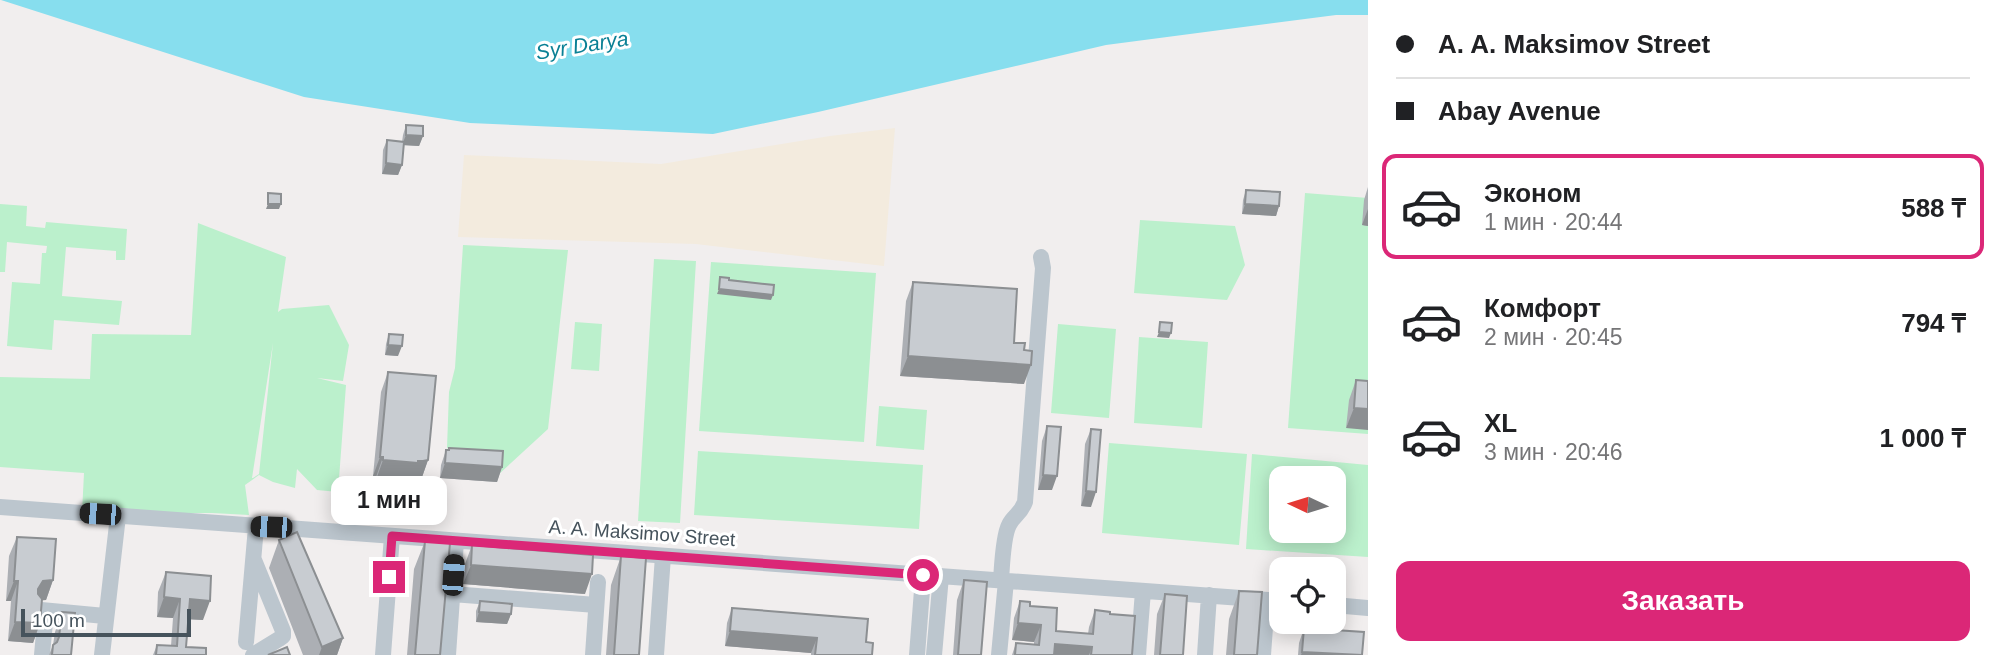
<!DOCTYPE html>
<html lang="ru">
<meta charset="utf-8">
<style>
:root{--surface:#fff;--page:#f6f6f6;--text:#202124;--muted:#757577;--line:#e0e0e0;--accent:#db2777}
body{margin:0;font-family:Arial,sans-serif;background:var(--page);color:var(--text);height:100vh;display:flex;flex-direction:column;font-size:26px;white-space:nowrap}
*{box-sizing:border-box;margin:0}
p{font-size:23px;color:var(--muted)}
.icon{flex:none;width:38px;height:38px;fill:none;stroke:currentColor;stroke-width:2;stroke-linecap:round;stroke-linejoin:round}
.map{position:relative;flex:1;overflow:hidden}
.sheet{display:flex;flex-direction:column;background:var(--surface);width:630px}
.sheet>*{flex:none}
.guide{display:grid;align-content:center;height:154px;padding:0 28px;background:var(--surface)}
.needle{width:46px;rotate:274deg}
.fabs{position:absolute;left:1269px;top:466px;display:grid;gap:14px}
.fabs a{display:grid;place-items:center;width:77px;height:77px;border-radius:14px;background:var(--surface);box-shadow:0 4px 18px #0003;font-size:35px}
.scale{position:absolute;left:21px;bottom:18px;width:170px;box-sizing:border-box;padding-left:7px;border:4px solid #46535c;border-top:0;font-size:19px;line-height:24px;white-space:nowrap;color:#46535c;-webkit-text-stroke:5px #fff;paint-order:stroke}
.end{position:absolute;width:32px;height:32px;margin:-16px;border:9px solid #db2777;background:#fff;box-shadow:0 0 0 4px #fff}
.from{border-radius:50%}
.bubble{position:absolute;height:49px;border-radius:14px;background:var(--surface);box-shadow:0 4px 18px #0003;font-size:23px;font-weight:700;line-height:49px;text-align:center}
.car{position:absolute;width:21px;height:42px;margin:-21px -10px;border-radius:9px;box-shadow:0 0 5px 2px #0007;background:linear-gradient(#222 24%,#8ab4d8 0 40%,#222 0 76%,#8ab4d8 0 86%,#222 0)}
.guide b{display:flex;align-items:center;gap:24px;height:66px;font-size:26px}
.guide b+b{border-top:2px solid var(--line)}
.guide i{width:18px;height:18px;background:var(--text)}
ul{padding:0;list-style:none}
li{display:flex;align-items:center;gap:21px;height:105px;margin:0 14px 10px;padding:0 14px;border:4px solid transparent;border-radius:14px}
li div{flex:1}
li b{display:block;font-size:26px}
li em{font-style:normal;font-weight:700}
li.on{border-color:var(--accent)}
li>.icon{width:63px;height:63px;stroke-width:1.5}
.action{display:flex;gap:14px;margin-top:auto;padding:14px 28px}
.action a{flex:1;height:80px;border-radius:14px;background:var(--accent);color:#fff;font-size:28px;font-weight:700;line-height:80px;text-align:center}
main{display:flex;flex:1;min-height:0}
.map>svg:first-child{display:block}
.green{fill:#bbf0cc;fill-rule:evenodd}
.sand{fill:#f3ebde}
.water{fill:#87deee}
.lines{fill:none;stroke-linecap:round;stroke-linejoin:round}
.minor{stroke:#bcc6ce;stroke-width:16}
.wall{fill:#acafb4}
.shaded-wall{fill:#8c8f92}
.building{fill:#c8ccd1;stroke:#8c8f92;stroke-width:2}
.route{stroke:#db2777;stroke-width:9}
.labels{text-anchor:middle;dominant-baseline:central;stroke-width:6;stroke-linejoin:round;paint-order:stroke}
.street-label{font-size:19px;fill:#46535c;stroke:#fff}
.water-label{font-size:21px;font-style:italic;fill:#0a8095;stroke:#fff}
</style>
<main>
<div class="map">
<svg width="1368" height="655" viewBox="0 0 1368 655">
<rect width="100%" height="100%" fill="#f1eeee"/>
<path class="green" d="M1305 193 1368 198V434L1288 428Z
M0 204 27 206 26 226 45 228 46 222 127 229 125 260H116V251L66 247 62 296 122 301 119 325 54 320 52 350 7 346 12 282 40 284 42 253H46L47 246 7 242 5 272H0Z
M1140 220 1235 226 1245 265 1227 300 1134 293Z
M198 223 286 257 278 312 282 309 329 305 349 345 343 381 317 378 346 385 338 492 317 490 297 469 295 488 273 482 259 475 245 485 249 515 212 513H82L84 473 0 467V377L90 379 92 334 191 335ZM273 343 259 474 253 478H252Z
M463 245 568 250 548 429 498 475 447 448 449 392 455 368Z
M654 259 696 261 680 523 638 521Z
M711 262 876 273 864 442 699 431Z
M575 322 602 324 599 371 571 369Z
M1058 324 1116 329 1109 418 1051 413Z
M1139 337 1208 342 1202 428 1134 423Z
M879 406 927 410 924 450 876 446Z
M1109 443 1247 454 1239 545 1102 533Z
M698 451 923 465 919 529 694 515Z
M1252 454 1368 465V557L1246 549ZM1281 478H1334V530H1281Z"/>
<path class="sand" d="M895 128 884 266 696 244 458 237 464 155 661 164 830 136Z"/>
<path class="water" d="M1 0H1368V15H1336L1106 45 818 112 713 134 470 123 304 97Z"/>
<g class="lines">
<path class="minor" d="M0 507 1281 601
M1001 580C1002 567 1003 536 1009 525 1013 516 1020 515 1025 502L1043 268 1041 257
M452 594 596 605
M1334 605 1368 608
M41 610 105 616
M246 642 256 527
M42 655 46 611
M102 655 118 516
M253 655 279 639 283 636V631L254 560
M383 655 392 536
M448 655 456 541
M593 655 598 582
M656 655 663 556
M917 655 922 590
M934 655 941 576
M999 655 1006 581
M1138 655 1143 591
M1205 655 1209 595
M1263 655 1267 600"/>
</g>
<path class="wall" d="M406 125 423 136 419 146 403 145 402 165 398 175 382 174 383 150 387 140 402 142 403 135Z
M1368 187V226L1362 225 1364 200Z
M1246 190 1279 206 1276 216 1242 214 1243 200Z
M913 282 1024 350V384L900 376 906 301Z
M389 334 398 356 385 355 386 344Z
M388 372 428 460 421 480 416 481H411L410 483 376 480V477L373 476 381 392Z
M1356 380 1368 381 1346 428 1349 400Z
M1047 426 1052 490H1038L1042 441Z
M1091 429V507L1081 506 1085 444Z
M446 450 502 467 497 482 440 478 441 465Z
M17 537 53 580 46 600H42L40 623 33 643 8 641 11 601H6L9 556Z
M279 540 343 638 337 655H303L269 568Z
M425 541 440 655H407L414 569Z
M472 545 585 594 463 584 465 564Z
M621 556 639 655H606L611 585Z
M166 572 203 620 188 619 186 647 206 655H153L157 645 171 646 173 618 157 617 158 592Z
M964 580 981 655H953L957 600Z
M1239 591 1257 655H1226L1229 619Z
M1165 594 1183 655H1154L1157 614Z
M480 601 511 614 507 624 476 622V611Z
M1020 601 1030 606 1056 631 1088 634 1089 627 1095 610 1110 614 1132 655H1012L1016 643 1034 644V642L1012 640 1014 618Z
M732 608 866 642 872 655H811V653L725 646 727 623Z
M62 612 71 655H49L53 645 55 632Z
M1304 628 1362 655H1298L1299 643Z"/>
<path class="shaded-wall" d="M406 135 423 136 419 146 402 145Z
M386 163 402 165 398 175 382 174Z
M268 204H281L279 209H266Z
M1245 204 1279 206 1276 216 1242 214Z
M1368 209V226L1362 225Z
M719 289 773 295 771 300 717 294Z
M1159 332 1171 333 1169 338 1157 337Z
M388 345 402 346 398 356 385 355Z
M908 356 1031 365 1024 384 900 376Z
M1354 408 1368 409V430L1346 428Z
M380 457H383L376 477 373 476Z
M383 460 418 461 428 460 421 480 416 481H411L410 483 376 480Z
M445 463 502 467 497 482 440 478Z
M1043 475 1057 476 1052 490H1038Z
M1086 491 1096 492 1091 507 1081 506Z
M471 565 592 574 585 594 463 584Z
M53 580 46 600 36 601 38 589 43 581Z
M14 581H18L11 601H6Z
M164 597 180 599 173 618 157 617Z
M190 599 210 601 203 620 183 619Z
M479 612 511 614 507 624 476 622Z
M15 622 40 623 33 643 8 641Z
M1018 623 1041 625 1034 642 1012 640Z
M730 631 817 638 811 653 725 646Z
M343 638 337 655H319L322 647Z
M1055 644 1092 647 1089 655H1051Z
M1302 652 1348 655H1301Z"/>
<path class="building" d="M406 125 423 126V136L406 135Z
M387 140 404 142 402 165 386 163Z
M1246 190 1280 192 1279 206 1245 204Z
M268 193 281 194V204H268Z
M720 277 729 278V280L774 285 773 295 719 289Z
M913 282 1017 289 1014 343H1025L1024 350 1032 351 1031 365 908 356Z
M1160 322 1172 323 1171 333 1159 332Z
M389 334 403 335 402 346 388 345Z
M388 372 436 376 428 460 423 461H418V463L383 460V457H380Z
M1356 380 1368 381V409L1354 408Z
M1047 426 1061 427 1057 476 1043 475Z
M1091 429 1101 430 1096 492 1086 491Z
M449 448 503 451 502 467 445 463 446 450H449Z
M297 532 343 638 322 647 279 540Z
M17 537 56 539 53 580 43 581 38 589V594L42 599 40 623 15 622 18 581H14Z
M425 541 450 543 440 655H415Z
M472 545 593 555 592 574 471 565Z
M621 556 646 558 639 655H614Z
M166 572 211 576 210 601 190 599 186 647 206 648V655H156L157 645 177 646 180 599 164 597Z
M964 580 987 582 981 655H958Z
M1239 591 1262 592 1257 655H1234Z
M1165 594 1187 596 1183 655H1160Z
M480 601 512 604 511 614 479 612Z
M1020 601 1030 602V606L1057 608 1056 631 1093 634 1095 610 1110 612V614L1135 616 1132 655H1091L1092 647 1055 644 1054 655H1015L1016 643 1039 645 1041 625 1018 623Z
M732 608 868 619 866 642 873 643 872 655H815L817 638 730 631Z
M62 612 75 613 71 655H52L53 645 57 642 59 637Z
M1304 628 1364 632 1362 655 1302 652Z
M287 647 290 655H268Z"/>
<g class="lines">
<path class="route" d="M389 577 392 536 923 575"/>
</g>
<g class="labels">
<g class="street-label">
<text transform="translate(642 533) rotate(4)">A. A. Maksimov Street</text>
</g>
<g class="water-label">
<text transform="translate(582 45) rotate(-9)">Syr Darya</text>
</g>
</g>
</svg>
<div class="fabs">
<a><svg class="needle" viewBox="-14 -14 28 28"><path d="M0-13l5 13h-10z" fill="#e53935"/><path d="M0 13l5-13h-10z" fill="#757577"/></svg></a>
<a><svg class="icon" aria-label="locate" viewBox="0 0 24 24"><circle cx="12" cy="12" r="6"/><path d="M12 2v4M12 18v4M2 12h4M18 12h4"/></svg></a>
</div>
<div class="scale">100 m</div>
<i class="end from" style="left:923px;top:575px"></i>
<i class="end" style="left:389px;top:577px"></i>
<div class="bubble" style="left:331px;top:476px;width:116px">1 мин</div>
<i class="car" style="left:100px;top:514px;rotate:274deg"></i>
<i class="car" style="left:271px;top:527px;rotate:272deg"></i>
<i class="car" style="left:453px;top:575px;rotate:4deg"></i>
</div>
<section class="sheet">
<div class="guide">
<b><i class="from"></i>A. A. Maksimov Street</b>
<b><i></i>Abay Avenue</b>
</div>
<ul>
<li class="on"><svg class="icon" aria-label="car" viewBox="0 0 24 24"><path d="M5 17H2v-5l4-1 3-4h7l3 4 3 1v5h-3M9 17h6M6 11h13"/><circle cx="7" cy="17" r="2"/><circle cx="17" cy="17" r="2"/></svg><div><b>Эконом</b><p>1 мин · 20:44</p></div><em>588 ₸</em></li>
<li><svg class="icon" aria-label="car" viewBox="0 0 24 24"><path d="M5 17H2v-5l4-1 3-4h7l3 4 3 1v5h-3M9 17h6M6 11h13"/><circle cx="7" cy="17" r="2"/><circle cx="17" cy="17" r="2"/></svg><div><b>Комфорт</b><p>2 мин · 20:45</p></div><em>794 ₸</em></li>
<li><svg class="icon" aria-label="car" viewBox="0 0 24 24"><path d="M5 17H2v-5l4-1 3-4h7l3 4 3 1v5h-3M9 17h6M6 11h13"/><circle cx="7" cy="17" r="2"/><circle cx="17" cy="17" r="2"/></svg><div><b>XL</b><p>3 мин · 20:46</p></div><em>1 000 ₸</em></li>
</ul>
<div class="action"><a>Заказать</a></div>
</section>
</main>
